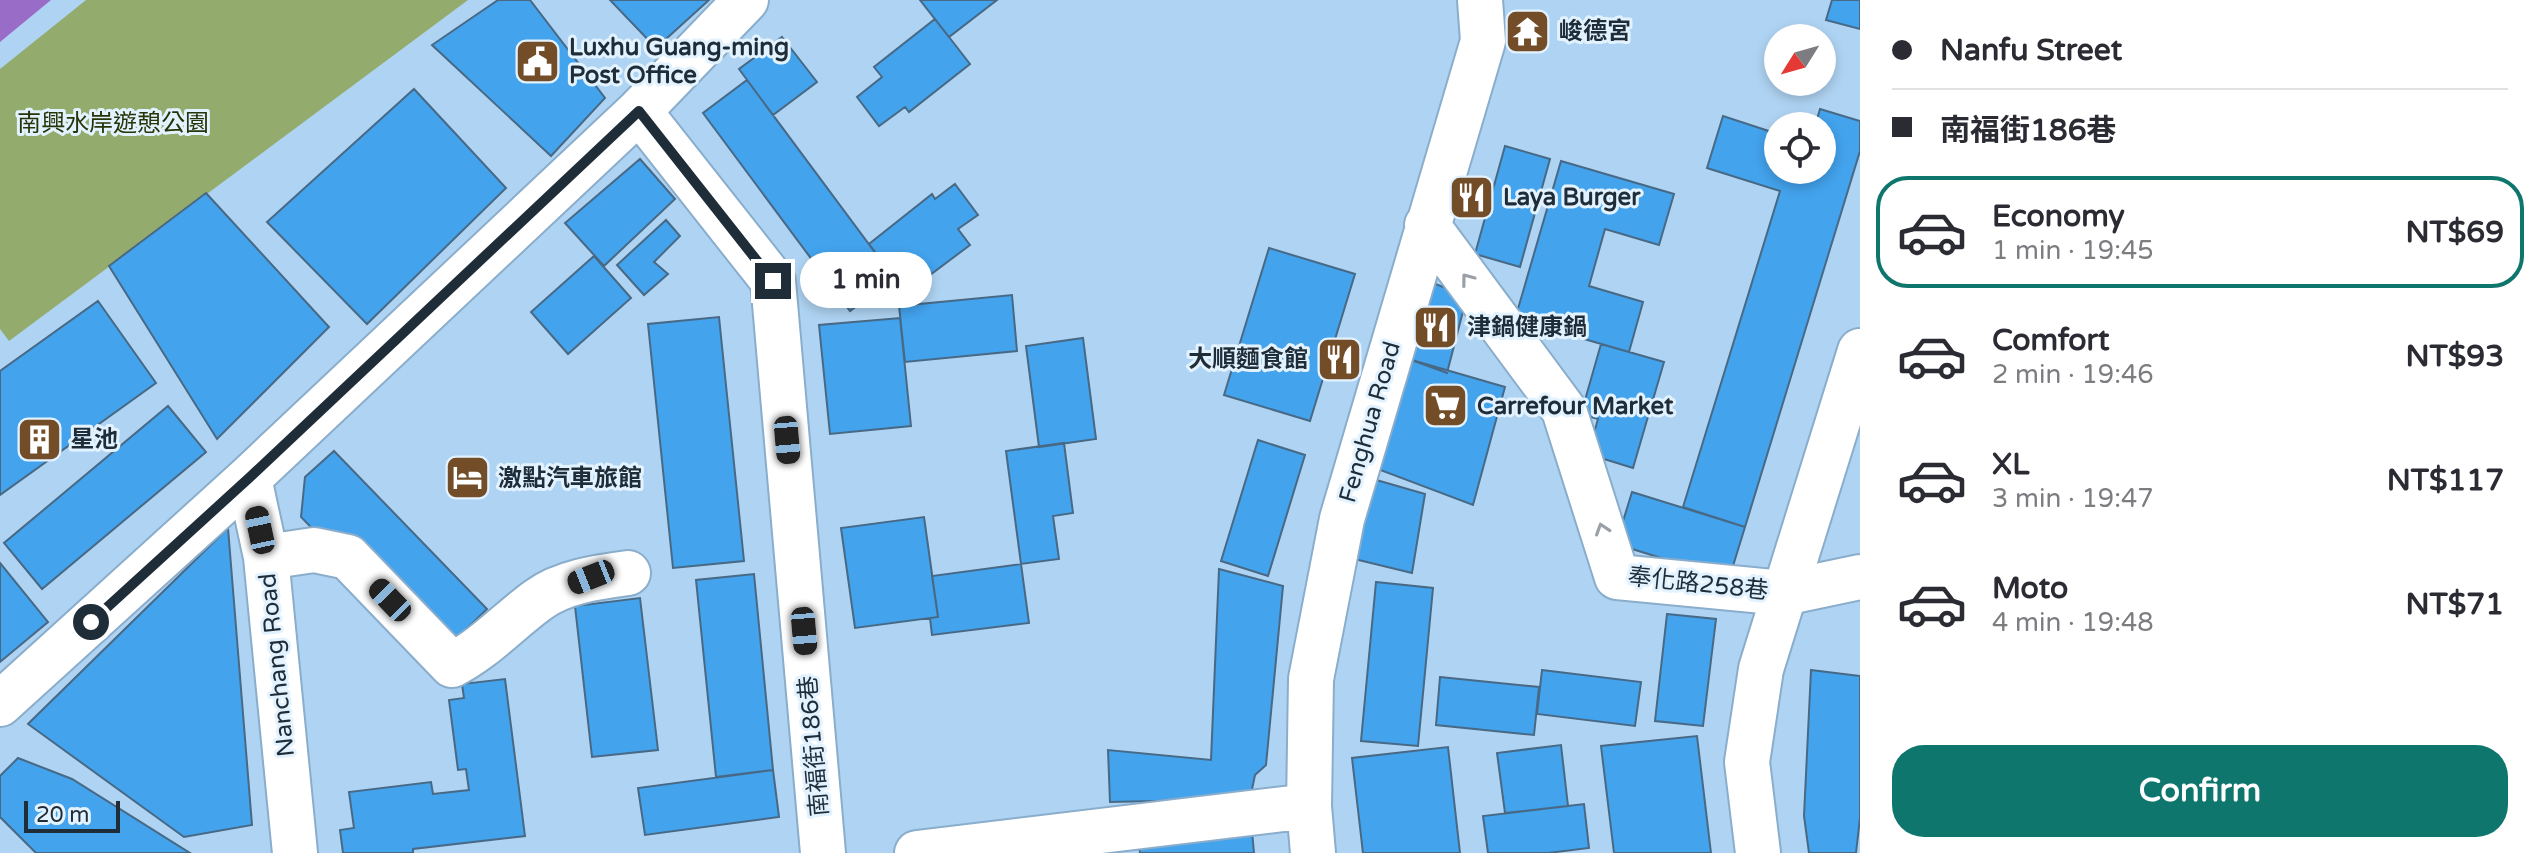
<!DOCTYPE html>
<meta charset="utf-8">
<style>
:root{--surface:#fff;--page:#f7f7f7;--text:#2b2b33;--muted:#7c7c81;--line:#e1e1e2;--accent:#0f766e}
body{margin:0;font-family:"Varela Round","Noto Sans TC",sans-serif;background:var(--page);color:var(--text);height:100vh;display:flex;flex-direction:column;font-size:30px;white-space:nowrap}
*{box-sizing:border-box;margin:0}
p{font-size:26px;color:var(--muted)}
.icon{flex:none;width:44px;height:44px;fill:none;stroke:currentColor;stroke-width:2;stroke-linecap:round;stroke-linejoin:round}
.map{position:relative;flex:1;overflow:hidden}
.side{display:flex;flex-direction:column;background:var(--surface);width:680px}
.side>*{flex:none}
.guide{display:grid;align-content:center;height:176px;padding:0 32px;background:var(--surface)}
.needle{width:52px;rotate:233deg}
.buttons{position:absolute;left:1764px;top:24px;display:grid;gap:16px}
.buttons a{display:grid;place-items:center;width:72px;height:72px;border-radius:50%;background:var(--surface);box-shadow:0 4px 12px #0003;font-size:40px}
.scale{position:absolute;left:24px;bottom:20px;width:96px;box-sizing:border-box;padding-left:8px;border:4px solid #1f2d39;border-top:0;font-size:22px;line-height:28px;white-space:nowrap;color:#1f2d39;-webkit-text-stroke:6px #e3f2ff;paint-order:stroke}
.end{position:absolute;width:36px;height:36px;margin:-18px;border:10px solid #1f2d39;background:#fff;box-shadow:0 0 0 4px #fff}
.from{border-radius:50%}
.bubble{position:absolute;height:56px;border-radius:28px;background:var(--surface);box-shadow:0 4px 12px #0003;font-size:26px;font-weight:700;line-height:56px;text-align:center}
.car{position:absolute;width:24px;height:48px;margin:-24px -12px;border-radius:10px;box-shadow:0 0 6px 2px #0007;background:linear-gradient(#222 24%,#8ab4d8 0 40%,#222 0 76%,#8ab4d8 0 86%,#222 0)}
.guide b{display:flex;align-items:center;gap:28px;height:76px;font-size:30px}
.guide b+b{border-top:2px solid var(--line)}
.guide i{width:20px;height:20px;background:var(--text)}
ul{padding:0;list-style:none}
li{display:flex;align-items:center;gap:24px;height:112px;margin:0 16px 12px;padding:0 16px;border:4px solid transparent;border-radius:32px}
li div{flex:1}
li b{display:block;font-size:30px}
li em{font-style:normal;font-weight:700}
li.on{border-color:var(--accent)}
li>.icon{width:72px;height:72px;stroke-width:1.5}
.action{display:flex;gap:16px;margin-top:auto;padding:16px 32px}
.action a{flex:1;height:92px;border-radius:32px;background:var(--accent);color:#fff;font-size:32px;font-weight:700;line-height:92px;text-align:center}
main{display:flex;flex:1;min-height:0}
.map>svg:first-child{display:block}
.green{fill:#94ab6e}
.water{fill:#996cc8}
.building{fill:#43a3ed;stroke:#486985;stroke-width:2}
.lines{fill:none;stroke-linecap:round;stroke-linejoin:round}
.minor-casing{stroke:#8aadcb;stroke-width:48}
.minor{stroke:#fff;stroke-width:44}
.oneway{stroke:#9aa0a6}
.route{stroke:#1f2d39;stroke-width:10}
.labels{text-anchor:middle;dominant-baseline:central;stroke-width:6;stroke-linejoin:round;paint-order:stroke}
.poi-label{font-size:24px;font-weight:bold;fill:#1f2d39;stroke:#e3f2ff;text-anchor:start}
.park-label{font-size:24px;fill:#273407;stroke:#e3f2ff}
.street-label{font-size:24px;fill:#1f2d39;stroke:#e3f2ff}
</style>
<main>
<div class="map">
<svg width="1860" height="853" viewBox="0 0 1860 853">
<rect width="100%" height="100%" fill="#afd4f3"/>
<path class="green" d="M86 0H468L9 341 0 329V69Z"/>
<path class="water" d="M0 0H51L0 42Z"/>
<path class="building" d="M498 0H530L605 98 551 156 432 45Z
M610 0H709L656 48Z
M920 0H997L949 37Z
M1832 0H1860V29L1826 20Z
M935 19 970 64 909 112 905 107 879 126 857 97 882 77 874 67Z
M782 37 817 82 773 115 739 69Z
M747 80 894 278 850 311 703 113Z
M414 89 506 188 367 324 267 222Z
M1820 109 1860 121V151L1745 527 1683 507 1780 191 1707 168 1723 116 1778 134V170H1822V126H1815Z
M1505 146 1550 159 1520 267 1475 254Z
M640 159 675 199 604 266 565 223Z
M1561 161 1674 194 1659 245 1605 229 1589 286 1643 302 1629 352 1515 319Z
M955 184 978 215 958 229 970 245 906 293 869 244 932 194 935 199Z
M206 193 329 327 217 439 109 266Z
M666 220 680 236 654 262 668 274 644 295 617 265Z
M1269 248 1355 274 1310 421 1224 395Z
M594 256 631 298 568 354 531 312Z
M1425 280 1467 296 1447 373 1406 358Z
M1012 295 1017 351 905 362 899 306Z
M98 301 156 383 0 495V371Z
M719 317 744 561 673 568 648 324Z
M900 318 911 426 830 434 819 325Z
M1083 338 1096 439 1039 447 1026 346Z
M1601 344 1664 362 1633 468 1588 454 1598 419 1581 414Z
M1398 356 1505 387 1473 505 1367 465Z
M168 406 206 452 42 589 4 543Z
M1258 440 1305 455 1268 576 1221 561Z
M1064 443 1073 513 1053 516 1059 559 1021 564 1006 451Z
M334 451 487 609 452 643 347 534 332 549 301 517 305 477Z
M1359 475 1425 494 1412 573 1342 556Z
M1632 492 1745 527 1729 579 1616 544Z
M924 517 938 617 855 628 841 528Z
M228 528 252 825 184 837 28 724Z
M0 563 48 622 0 662Z
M1021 564 1029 623 932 635 930 618 938 617 932 576Z
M1219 569 1283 586 1266 765 1255 775 1250 799 1110 802 1108 750 1211 760Z
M754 574 773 770 716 777 696 580Z
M1376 582 1433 588 1418 746 1361 741Z
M640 598 658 750 592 757 575 606Z
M1667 614 1716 619 1703 726 1655 721Z
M1542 670 1641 682 1635 726 1537 714Z
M1811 670 1860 676V818L1856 853H1809L1804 816Z
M1440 677 1539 687 1534 735 1436 725Z
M505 679 525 836 413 849V853H343L340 830 354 828 349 792 431 782 433 794 469 790 466 769 458 770 449 700 464 698 462 684Z
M1697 736 1711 853H1614L1601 746Z
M1561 745 1568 806 1505 813 1497 753Z
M1448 747 1460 853H1363L1352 758Z
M18 758 72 779 190 853H36L0 817V776Z
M773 770 779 817 645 835 638 788Z
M1584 804 1589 848 1548 853H1488L1483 816Z
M1252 831 1254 853H1140L1139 846Z"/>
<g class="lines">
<defs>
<path id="minor" d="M639 111 773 281 823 853
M1427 225 1564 410 1617 577 1784 593 1860 577
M249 478 266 557 295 853
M266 557 314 550 348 557 452 665C484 649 509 621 538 600 562 582 598 577 628 573
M0 704 249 478 639 111 746 0
M917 853 1309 806
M1313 853 1309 806 1311 679 1342 519 1483 41 1480 0
M1758 853 1747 762 1761 669 1860 351"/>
</defs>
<use href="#minor" class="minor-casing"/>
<use href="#minor" class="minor"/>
</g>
<defs><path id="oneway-chevron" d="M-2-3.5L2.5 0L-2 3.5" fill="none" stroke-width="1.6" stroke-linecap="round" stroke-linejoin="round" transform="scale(2)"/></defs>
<g class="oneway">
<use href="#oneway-chevron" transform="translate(1467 279) rotate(-127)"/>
<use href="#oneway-chevron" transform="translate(1602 529) rotate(-108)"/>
</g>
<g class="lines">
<path class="route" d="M91 622 249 478 639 111 773 281"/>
</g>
<defs>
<symbol id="temple-square" viewBox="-11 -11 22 22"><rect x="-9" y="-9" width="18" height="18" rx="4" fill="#724d28" stroke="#e3f2ff"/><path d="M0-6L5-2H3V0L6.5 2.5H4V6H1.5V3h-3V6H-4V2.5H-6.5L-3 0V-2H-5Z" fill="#fff"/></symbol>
<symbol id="civic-square" viewBox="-11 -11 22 22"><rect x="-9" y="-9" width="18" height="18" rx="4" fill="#724d28" stroke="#e3f2ff"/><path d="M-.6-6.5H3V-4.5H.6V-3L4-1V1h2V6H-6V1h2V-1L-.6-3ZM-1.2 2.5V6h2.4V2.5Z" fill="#fff"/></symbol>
<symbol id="restaurant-square" viewBox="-11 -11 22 22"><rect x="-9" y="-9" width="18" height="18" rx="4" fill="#724d28" stroke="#e3f2ff"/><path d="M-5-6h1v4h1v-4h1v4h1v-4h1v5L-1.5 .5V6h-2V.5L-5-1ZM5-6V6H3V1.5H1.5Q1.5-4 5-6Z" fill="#fff"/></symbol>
<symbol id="supermarket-square" viewBox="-11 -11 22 22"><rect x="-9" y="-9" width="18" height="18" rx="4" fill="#724d28" stroke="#e3f2ff"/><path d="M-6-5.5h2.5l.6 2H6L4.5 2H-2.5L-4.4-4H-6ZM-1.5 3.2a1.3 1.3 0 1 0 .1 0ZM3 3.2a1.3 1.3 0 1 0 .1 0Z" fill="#fff"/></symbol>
<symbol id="building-square" viewBox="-11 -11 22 22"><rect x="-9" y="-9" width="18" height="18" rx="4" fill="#724d28" stroke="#e3f2ff"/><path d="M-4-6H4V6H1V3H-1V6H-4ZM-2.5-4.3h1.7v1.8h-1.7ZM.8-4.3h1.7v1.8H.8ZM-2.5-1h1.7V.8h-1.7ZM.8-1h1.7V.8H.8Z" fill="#fff"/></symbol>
<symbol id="hotel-square" viewBox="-11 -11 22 22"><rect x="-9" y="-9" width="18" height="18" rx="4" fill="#724d28" stroke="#e3f2ff"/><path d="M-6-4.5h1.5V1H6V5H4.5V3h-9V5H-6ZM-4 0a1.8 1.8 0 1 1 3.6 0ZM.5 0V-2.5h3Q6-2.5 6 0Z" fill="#fff"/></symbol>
</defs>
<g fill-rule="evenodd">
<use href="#temple-square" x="1502" y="6" width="51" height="51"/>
<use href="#civic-square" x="512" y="36" width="51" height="51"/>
<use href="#restaurant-square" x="1446" y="172" width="51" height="51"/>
<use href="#restaurant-square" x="1410" y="302" width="51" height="51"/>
<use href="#restaurant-square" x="1314" y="334" width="51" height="51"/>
<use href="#supermarket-square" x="1420" y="380" width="51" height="51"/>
<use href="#building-square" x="14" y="414" width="51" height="51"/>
<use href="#hotel-square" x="442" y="452" width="51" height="51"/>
</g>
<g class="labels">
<g class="poi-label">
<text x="1559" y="31">峻德宮</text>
<text x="569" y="47">Luxhu Guang-ming<tspan x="569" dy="28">Post Office</tspan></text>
<text x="1503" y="197">Laya Burger</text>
<text x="1467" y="327">津鍋健康鍋</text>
<text x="1308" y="359" text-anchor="end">大順麵食館</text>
<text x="1477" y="406">Carrefour Market</text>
<text x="70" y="439">星池</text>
<text x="498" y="478">激點汽車旅館</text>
</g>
<g class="park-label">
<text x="113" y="123">南興水岸遊憩公園</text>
</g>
<g class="street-label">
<text transform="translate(1370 422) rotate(-74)">Fenghua Road</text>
<text transform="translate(1698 584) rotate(6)">奉化路258巷</text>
<text transform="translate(277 665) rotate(-96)">Nanchang Road</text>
<text transform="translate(814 746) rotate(-95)">南福街186巷</text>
</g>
</g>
</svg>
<div class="buttons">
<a><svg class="needle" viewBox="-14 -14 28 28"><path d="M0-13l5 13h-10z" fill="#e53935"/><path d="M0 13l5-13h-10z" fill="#7c7c81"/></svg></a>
<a><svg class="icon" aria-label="locate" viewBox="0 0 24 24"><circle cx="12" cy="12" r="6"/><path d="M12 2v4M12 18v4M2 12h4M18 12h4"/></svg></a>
</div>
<div class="scale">20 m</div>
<i class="end from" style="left:91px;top:622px"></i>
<i class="end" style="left:773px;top:281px"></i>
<div class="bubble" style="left:800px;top:252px;width:132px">1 min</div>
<i class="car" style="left:787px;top:440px;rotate:175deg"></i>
<i class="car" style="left:260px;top:530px;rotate:348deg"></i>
<i class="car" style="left:591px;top:577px;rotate:248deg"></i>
<i class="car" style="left:390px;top:600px;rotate:316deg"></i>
<i class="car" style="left:804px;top:631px;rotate:175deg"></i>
</div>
<section class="side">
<div class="guide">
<b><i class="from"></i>Nanfu Street</b>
<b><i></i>南福街186巷</b>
</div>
<ul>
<li class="on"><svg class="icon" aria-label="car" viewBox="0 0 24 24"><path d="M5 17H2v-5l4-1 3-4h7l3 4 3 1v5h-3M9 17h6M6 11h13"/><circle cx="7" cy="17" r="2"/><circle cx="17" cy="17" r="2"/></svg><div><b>Economy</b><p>1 min · 19:45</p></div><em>NT$69</em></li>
<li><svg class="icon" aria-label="car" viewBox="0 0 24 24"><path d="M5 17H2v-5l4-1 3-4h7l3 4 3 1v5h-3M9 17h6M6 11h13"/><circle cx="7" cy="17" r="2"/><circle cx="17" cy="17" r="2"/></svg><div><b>Comfort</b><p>2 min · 19:46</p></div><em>NT$93</em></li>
<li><svg class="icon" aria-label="car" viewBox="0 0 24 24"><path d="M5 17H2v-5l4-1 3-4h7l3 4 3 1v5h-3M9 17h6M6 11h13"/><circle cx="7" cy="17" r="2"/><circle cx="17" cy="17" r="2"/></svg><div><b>XL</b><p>3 min · 19:47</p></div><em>NT$117</em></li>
<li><svg class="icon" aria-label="car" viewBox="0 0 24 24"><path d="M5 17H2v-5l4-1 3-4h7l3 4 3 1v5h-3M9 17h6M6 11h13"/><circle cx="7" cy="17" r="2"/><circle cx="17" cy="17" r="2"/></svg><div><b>Moto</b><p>4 min · 19:48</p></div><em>NT$71</em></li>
</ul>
<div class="action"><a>Confirm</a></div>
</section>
</main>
